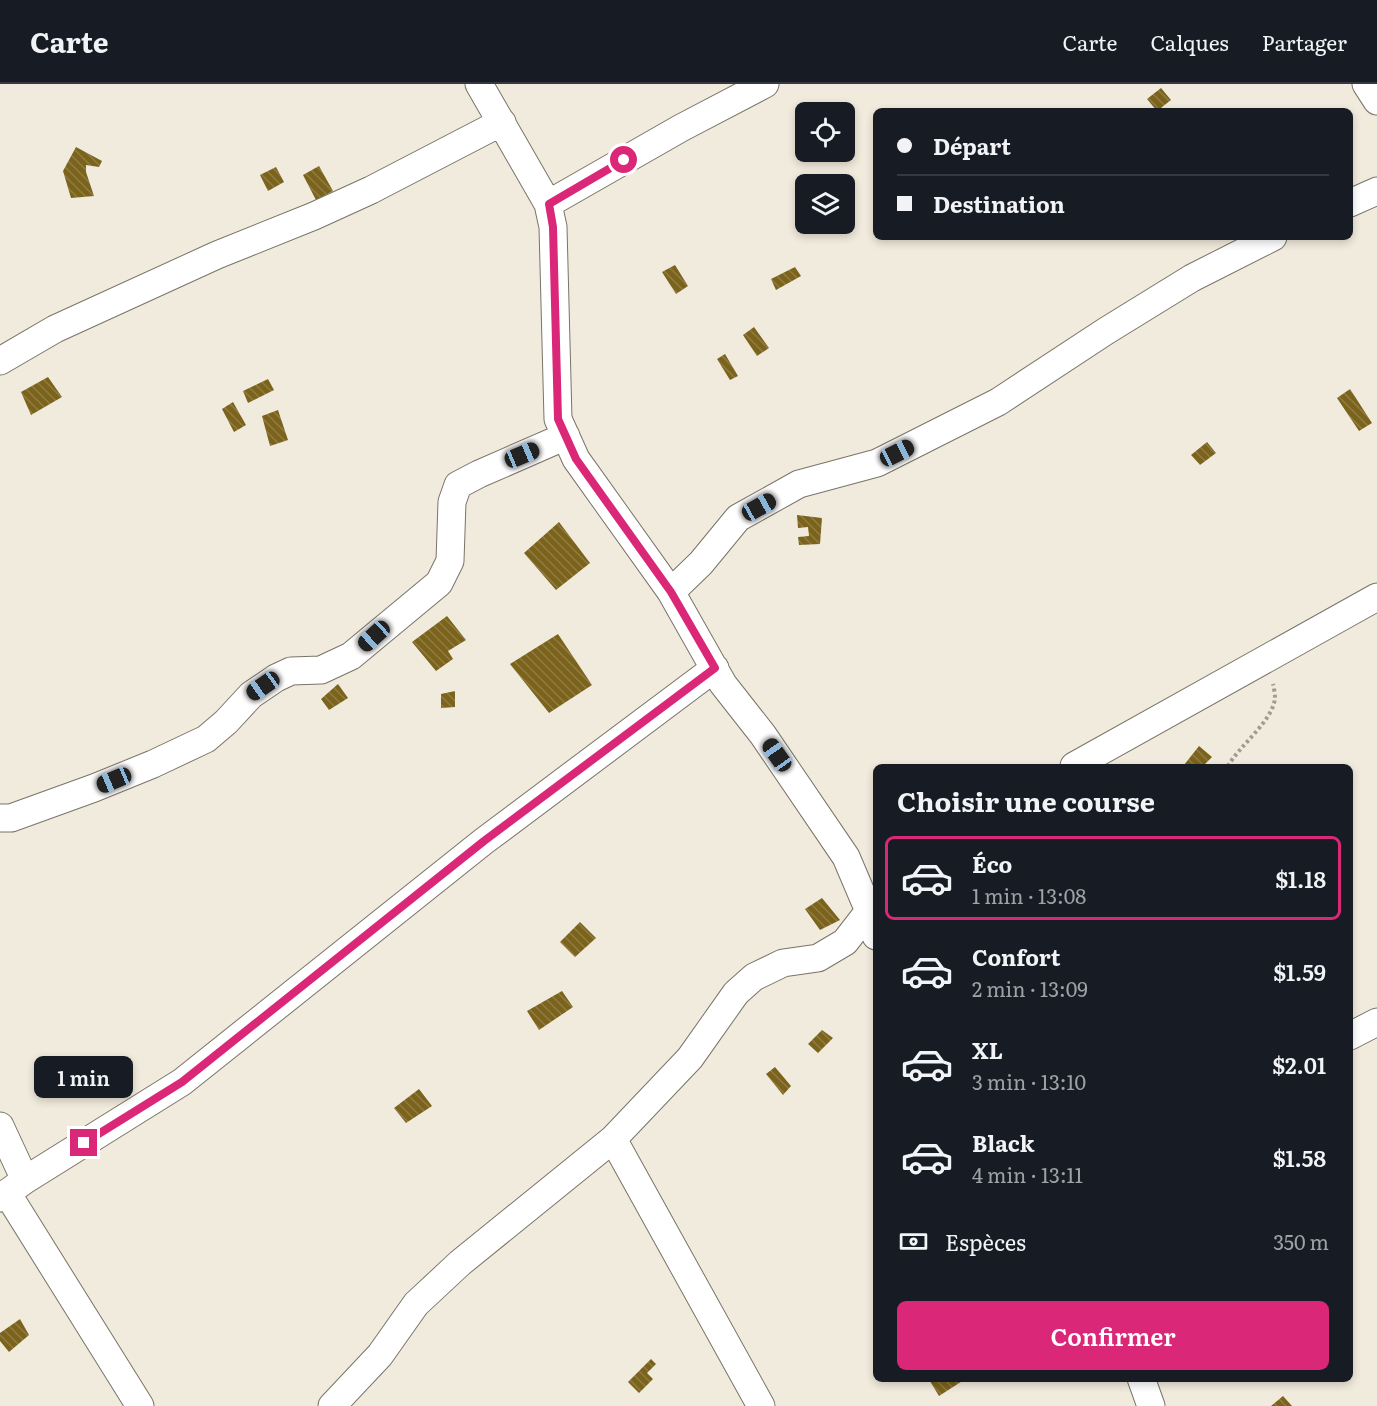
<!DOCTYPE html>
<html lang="fr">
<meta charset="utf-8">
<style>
:root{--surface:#171b24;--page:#242831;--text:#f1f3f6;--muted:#9ea1a6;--line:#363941;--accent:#db2777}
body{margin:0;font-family:Literata,serif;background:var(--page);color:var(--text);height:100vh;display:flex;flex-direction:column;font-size:22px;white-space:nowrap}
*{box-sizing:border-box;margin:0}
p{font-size:20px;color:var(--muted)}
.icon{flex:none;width:33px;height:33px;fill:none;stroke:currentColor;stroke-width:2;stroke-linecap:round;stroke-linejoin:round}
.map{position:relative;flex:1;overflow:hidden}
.side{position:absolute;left:873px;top:680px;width:480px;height:618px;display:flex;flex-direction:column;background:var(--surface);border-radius:9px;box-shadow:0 3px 9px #0003}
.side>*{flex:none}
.guide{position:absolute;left:873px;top:24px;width:480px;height:132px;border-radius:9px;box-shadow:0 3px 9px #0003;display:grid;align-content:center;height:132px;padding:0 24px;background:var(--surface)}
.tools{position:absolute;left:795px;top:18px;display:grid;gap:12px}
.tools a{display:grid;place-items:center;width:60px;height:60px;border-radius:9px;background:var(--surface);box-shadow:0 3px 9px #0003;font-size:30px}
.end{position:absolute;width:27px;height:27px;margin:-14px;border:8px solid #db2777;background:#fff;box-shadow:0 0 0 3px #fff}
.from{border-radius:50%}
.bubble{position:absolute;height:42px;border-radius:9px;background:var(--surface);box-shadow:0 3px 9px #0003;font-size:20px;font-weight:600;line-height:42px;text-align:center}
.car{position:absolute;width:18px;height:36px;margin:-18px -9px;border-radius:8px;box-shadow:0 0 4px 2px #0007;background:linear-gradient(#222 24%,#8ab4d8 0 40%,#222 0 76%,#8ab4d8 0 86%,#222 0)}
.guide b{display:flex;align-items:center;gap:21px;height:57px;font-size:22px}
.guide b+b{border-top:2px solid var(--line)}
.guide i{width:15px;height:15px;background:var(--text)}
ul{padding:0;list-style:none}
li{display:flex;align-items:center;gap:18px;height:84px;margin:0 12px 9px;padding:0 12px;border:3px solid transparent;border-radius:9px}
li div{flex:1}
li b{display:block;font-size:22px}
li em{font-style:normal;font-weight:600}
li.active{border-color:var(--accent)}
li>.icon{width:54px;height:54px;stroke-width:1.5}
h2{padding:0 24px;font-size:27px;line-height:72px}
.pay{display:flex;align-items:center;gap:15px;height:66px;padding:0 24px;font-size:22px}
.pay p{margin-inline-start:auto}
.button{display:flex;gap:12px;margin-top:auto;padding:12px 24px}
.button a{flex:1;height:69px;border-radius:9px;background:var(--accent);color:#fff;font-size:24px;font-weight:600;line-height:69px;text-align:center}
header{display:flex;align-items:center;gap:36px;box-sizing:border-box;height:84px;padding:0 30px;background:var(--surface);border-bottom:2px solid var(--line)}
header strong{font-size:28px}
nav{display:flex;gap:33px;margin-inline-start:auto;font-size:21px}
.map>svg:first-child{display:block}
.building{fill:url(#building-back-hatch)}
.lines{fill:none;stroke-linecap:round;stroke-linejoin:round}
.minor-casing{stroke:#797468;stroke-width:29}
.path{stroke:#a09c92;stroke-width:4;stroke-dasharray:3 3;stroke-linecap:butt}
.minor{stroke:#fff;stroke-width:27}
.route{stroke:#db2777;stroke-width:8}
</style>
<header>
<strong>Carte</strong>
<nav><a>Carte</a><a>Calques</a><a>Partager</a></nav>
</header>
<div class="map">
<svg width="1377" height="1322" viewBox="0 0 1377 1322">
<defs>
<pattern id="building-back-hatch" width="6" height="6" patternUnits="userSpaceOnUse" patternTransform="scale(1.5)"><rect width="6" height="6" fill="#7b631b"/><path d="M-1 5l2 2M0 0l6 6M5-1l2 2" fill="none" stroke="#8e7b45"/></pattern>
</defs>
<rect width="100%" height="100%" fill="#f1ebdd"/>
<path class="building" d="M1161 4 1171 16 1157 27 1147 15Z
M76 63 102 77 99 83 86 81V88L94 112 71 114 63 87Z
M319 82 333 107 316 116 303 91Z
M276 83 284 98 268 107 260 91Z
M675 181 688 202 676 210 662 188Z
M795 183 801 192 776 206 771 195Z
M754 243 769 264 757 272 743 251Z
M725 270 738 292 730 296 717 275Z
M48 293 62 313 31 331 21 308Z
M268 295 274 306 248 319 243 307Z
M1350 305 1372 339 1359 347 1337 314Z
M233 318 246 341 234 348 222 325Z
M278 326 288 356 270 362 262 332Z
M1207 358 1216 369 1200 381 1191 371Z
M797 431 822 434 820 460 799 461 798 453 809 452 808 443 798 444Z
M559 438 590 479 556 506 524 469Z
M447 532 466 556 448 567 453 575 436 587 412 558Z
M558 550 592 601 549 629 510 580Z
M338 600 348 614 329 626 321 615Z
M455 607V623L441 624V610Z
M1199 662 1212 673 1203 682H1186L1184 681Z
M822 814 840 836 820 846 805 825Z
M580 838 596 854 575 873 560 858Z
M562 907 573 923 539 946 527 927Z
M822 946 833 954 818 969 808 960Z
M775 983 791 1002 783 1011 766 990Z
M419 1005 432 1022 406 1039 394 1024Z
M20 1235 29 1251 9 1268 0 1257V1249Z
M651 1275 656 1280 647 1289 653 1295 639 1309 628 1298Z
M928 1294H967L939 1312Z
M1283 1312 1292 1322H1271Z"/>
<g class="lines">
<defs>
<path id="minor" d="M479 0 548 120 553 143 558 335 576 375 671 508 723 600 763 651 846 773 869 827 876 852
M1366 0 1377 17
M1350 119 1377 107
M548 120 681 44 765 0
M0 277 55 245 217 171 314 132 371 106 502 38
M671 508 701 479 738 434 799 400 877 379 998 318 1106 247 1192 194 1273 153
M1074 682 1377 513
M0 734H11L94 704 153 680 206 655 226 638 251 611 276 594 291 587 321 586 351 572 439 499 450 477 452 418 458 401 479 390 566 352
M1350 952 1377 938
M0 1042 25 1096
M613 1055 761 1322
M7 1109 140 1322
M0 1114 25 1096 182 998 484 757 715 584
M1141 1294 1151 1322
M332 1322 380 1271 416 1220 460 1179 613 1055 690 974 736 909 754 893 783 879 818 874 845 858 869 827"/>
</defs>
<use href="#minor" class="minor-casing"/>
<path class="path" d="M1228 682C1239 662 1273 637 1275 614 1275 610 1274 604 1273 600"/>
<use href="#minor" class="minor"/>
</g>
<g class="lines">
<path class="route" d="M84 1059 182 998 484 757 715 584 671 508 576 375 558 335 553 143 549 120 624 76"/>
</g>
</svg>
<div class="tools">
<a><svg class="icon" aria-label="locate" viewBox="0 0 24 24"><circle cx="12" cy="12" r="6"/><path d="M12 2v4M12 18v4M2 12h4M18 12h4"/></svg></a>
<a><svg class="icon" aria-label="layers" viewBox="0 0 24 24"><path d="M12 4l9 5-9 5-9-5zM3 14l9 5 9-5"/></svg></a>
</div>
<i class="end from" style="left:624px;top:76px"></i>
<i class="end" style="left:84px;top:1059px"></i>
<div class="bubble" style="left:34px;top:972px;width:99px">1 min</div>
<i class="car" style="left:897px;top:369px;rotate:63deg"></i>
<i class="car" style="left:522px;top:371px;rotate:67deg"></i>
<i class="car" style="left:759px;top:423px;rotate:61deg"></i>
<i class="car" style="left:374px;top:552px;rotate:228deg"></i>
<i class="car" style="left:263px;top:602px;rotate:235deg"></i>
<i class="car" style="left:777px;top:671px;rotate:325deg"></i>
<i class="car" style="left:114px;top:696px;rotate:247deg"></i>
<div class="guide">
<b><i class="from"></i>Départ</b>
<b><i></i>Destination</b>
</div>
<section class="side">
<h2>Choisir une course</h2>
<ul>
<li class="active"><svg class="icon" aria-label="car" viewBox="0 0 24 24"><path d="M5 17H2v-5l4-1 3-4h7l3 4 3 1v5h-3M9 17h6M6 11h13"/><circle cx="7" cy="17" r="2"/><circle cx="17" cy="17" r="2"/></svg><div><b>Éco</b><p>1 min · 13:08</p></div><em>$1.18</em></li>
<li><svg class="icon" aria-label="car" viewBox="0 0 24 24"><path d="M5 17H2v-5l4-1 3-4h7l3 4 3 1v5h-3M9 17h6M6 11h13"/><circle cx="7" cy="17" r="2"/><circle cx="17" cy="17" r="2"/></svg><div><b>Confort</b><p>2 min · 13:09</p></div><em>$1.59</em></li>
<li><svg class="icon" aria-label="car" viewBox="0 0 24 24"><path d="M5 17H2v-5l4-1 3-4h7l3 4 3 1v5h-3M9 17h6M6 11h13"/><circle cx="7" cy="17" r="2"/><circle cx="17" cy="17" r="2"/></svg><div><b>XL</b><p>3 min · 13:10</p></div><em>$2.01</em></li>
<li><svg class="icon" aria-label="car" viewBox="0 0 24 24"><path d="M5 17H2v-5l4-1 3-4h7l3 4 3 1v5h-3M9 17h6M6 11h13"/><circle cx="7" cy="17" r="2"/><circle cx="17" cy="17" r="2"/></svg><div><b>Black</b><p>4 min · 13:11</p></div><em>$1.58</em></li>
</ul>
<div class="pay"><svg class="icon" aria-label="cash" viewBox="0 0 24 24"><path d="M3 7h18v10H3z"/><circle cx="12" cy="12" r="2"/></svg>Espèces<p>350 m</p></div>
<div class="button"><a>Confirmer</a></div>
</section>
</div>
